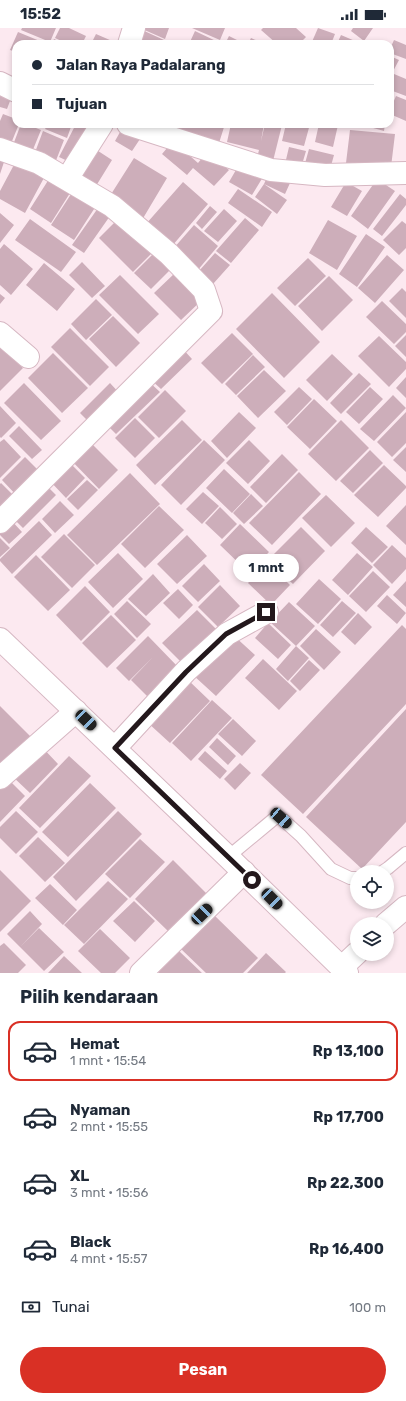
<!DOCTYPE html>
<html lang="id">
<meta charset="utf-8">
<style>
:root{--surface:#fff;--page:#f2f2f3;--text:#1f2937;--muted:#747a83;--line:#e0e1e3;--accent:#d93025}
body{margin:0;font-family:Rubik,sans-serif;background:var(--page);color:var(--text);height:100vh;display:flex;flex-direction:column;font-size:15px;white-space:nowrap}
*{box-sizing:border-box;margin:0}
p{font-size:13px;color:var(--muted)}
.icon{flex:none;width:22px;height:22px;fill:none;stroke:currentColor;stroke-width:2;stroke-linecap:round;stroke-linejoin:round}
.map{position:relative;height:945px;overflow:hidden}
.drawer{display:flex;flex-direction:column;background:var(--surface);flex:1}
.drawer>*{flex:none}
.top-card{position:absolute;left:12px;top:12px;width:382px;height:88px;border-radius:12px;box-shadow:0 2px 6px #0003;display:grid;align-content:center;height:88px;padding:0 20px;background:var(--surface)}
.buttons{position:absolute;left:350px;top:837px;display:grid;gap:8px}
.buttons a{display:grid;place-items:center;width:44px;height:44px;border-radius:50%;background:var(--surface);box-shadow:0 2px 6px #0003;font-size:20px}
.end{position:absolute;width:18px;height:18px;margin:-9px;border:5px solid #23181c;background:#fff;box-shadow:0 0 0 2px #fff}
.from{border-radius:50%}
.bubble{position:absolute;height:28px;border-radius:14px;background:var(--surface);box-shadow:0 2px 6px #0003;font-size:13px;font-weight:700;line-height:28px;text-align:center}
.car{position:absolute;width:12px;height:24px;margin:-12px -6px;border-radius:5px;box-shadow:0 0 3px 1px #0007;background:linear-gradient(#222 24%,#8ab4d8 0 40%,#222 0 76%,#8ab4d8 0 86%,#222 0)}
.top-card b{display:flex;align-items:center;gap:14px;height:38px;font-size:15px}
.top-card b+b{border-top:1px solid var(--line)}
.top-card i{width:10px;height:10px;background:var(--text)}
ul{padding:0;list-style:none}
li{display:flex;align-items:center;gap:12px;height:60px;margin:0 8px 6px;padding:0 12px;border:2px solid transparent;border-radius:12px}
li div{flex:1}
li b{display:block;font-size:15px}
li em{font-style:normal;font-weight:700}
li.current{border-color:var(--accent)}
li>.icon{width:36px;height:36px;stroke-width:1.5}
h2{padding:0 20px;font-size:18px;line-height:48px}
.pay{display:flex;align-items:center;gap:10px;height:44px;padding:0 20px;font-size:15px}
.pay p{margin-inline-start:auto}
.primary-button{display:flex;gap:8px;margin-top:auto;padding:8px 20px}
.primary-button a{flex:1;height:46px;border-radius:24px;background:var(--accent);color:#fff;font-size:16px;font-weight:700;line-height:46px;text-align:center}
.status{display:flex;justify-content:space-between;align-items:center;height:28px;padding:0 20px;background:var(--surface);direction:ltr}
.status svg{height:11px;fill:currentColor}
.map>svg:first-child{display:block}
.building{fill:#cdaeba}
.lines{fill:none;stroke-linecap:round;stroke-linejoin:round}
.lane-casing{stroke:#d6b7c2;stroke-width:14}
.street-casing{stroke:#d6b7c2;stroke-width:24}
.highway-casing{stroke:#d6b7c2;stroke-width:24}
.lane{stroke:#fff;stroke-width:12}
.street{stroke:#fff;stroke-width:22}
.highway{stroke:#fff;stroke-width:22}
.route{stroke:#23181c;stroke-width:5}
</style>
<div class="status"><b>15:52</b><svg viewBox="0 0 49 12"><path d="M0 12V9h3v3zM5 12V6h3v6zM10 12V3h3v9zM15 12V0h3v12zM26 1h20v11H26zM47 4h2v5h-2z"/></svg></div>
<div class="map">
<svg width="406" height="945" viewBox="0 0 406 945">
<rect width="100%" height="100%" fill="#fce9f0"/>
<path class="building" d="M22 0H56L50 14 21 2Z
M60 0H69L86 8 82 16H68L55 10Z
M140 0H169L165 11Z
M192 0H225L220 12Z
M263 0H296L306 9 299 16H277L261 2Z
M318 0 335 6 331 16H311Z
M353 0H373L364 13 351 3Z
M140 1 164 12 162 16H135Z
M195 3 218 14 217 16H189Z
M18 4 47 16H16V24L10 22Z
M96 6 119 16H91Z
M341 7 362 16H337Z
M229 8 245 16H225Z
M251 10 265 16H248Z
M54 11 65 16H52Z
M394 12 406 17V31L390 25V21Z
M390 28 399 32 390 49Z
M394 46 406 51V68L390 62V55Z
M0 60 13 65 7 81 0 79Z
M396 68 406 72V93L390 86V82Z
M3 86 16 91V96H19L10 118 0 114V93Z
M21 96H26L41 102 32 124 13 117Z
M48 96H72L67 110 45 101Z
M76 96H95L74 136 59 129Z
M181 96H225L219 115 179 102Z
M231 96H264L261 113 265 96 282 97 273 133 257 130 259 122 227 114Z
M286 96H310L304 118 282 113Z
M319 96 338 97 333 119 315 114Z
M359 96H385L384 103Z
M124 97 142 108 132 123 115 113Z
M350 102 395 106 391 139 346 135Z
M43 103 64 112 55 135 34 127Z
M173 113 198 135 208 123 229 142 214 158 193 140 187 147 162 126Z
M92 119 112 132 96 158 76 145Z
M289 119 306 123 301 140 285 136Z
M309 121 334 127 329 145 304 139Z
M0 130 5 131 0 146Z
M134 130 167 150 142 192 108 171Z
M16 133 45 148 25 185 0 171V163Z
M240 135 263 149 252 167 229 154Z
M269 145 290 155 285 166 264 156 287 172 277 186 255 169 264 156Z
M49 151 70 165 51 195 30 181Z
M377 151 395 163 368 201 351 188Z
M183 154 208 176 172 218 146 196Z
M346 154 362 163 347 188 331 179Z
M238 161 272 184 262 199 228 175Z
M73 163 96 178 74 212 51 197Z
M400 166 406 171V177L382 208 373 201Z
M210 178 217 184 202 201 196 195Z
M98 180 110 188 84 225 72 217Z
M224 181 237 193 218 214 204 203Z
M0 185 14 197 0 215Z
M245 190 259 202 231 235 216 223Z
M30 191 76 224 61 244 15 212Z
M118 191 152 225 133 244 99 210Z
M328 192 357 208 337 242 309 225Z
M402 193 406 196V220L399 227 383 212Z
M194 197 218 218 197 243 173 221Z
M366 206 385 219 357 259 339 246Z
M4 216 33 241 11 267 0 257V221Z
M215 225 230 237 213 256 199 243Z
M153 226 170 242 151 261 134 245Z
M387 227 404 242 375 275 358 260Z
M308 230 326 248 295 278 277 260Z
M82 234 105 258 92 270 69 247Z
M44 235 75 261 57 283 26 257Z
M175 245 202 272 181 292 154 265Z
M120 247 159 286 138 306 99 267Z
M329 248 353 272 322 303 298 278Z
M402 260 406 264V290L389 273Z
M272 265 320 314 284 350 236 301Z
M0 266 5 270 0 276Z
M96 271 112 287 86 312 71 296Z
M382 273 406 296V304L394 316 366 289Z
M113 288 140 315 116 339 89 311Z
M70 300 109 339 90 358 51 319Z
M232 305 253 326 222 356 201 335Z
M406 307V329L395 318Z
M379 308 406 334V341L389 359 358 328Z
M0 317 23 340 0 363Z
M181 319 192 331 161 361 149 350Z
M53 325 88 360 62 385 28 350Z
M332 326 353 346 327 373 306 352Z
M253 327 265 339 236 367 225 356Z
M264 342 286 363 258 390 237 368Z
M359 345 371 356 341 386 330 375Z
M406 349V370L396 360Z
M147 352 160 364 116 406 104 394Z
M24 355 61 393 41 412 4 375Z
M110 355 121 367 91 396 80 385Z
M299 359 312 371 287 397 274 384Z
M370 359 383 371 359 396 346 384Z
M165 362 186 383 159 410 138 389Z
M393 367 406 380 374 413 360 401Z
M314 371 337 393 310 421 287 399Z
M0 378 16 395 1 410 0 409Z
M239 384 256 400 227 430 211 413Z
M406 384V415L392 429 377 414Z
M135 390 155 410 135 430 115 410Z
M182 392 202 412 155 457 136 437Z
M341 392 369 420 336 453 308 426Z
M19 398 42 422 32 431 9 408Z
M4 411 21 429 0 450V414Z
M88 412 118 442 99 461 69 430Z
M204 412 225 432 181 477 161 457Z
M249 412 270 433 248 456 226 435Z
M406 419V444L393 432Z
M370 422 383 435 353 465 340 453Z
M282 426 298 442 266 475 250 459Z
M25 429 43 447 19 470 2 452Z
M68 433 85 450 66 470 49 452Z
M384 437 406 458V460L378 489 354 467Z
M224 441 250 466 232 485 206 460Z
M299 444 321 466 272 517 249 495Z
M130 445 160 476 97 537 67 507Z
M87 452 98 462 78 482 67 471Z
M1 455 17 471 0 488V456Z
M44 455 56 467 23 500 11 488Z
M203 464 219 478 202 496 186 481Z
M251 466 263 478 244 496 233 485Z
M326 467 355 495 331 519 302 490Z
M60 473 74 487 55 505 42 491Z
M406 477V517L386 498Z
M159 478 184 502 145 540 121 516Z
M220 479 237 496 222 511 205 495Z
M10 491 22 504 9 516 0 507V501Z
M39 493 52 507 12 546 0 533V531Z
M240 496 269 524 249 545 220 517Z
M301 499 325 523 293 556 268 532Z
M366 499 388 519 372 535 351 515Z
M64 506 95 537 72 560 41 529Z
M187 507 207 528 177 556 157 536Z
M0 510 10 520 0 529Z
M392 517 406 530V541L392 556 373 537Z
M118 525 143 551 113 580 88 554Z
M357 525 373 539 348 567 332 552Z
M36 527 70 562 48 583 14 549Z
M268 535 290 557 271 577 248 555Z
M204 536 220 553 198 574 182 558Z
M373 543 390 559 366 584 349 568Z
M153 546 170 565 146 588 128 571Z
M319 551 341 571 318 596 296 576Z
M406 553V579L393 567Z
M220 557 240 578 218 599 198 579Z
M85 558 110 584 81 613 56 587Z
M178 561 193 577 179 591 163 575Z
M387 567 406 585 397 596 377 578Z
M127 573 151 596 137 610 114 586Z
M342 573 356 585 333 609 320 597Z
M289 574 315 598 296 618 270 594Z
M197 582 217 602 183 636 162 615Z
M358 585 372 599 355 617 341 604Z
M111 587 136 612 107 640 82 615Z
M268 595 291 617 278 631 255 610Z
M402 597 406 601V676L303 786 261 747Z
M316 601 341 624 324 642 300 618Z
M232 606 255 627 216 668 193 647Z
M148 608 180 641 149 670 131 652 153 629 129 653 116 640Z
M296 618 309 630 288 653 276 641Z
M263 631 297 663 279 682 245 650Z
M309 632 320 642 300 663 290 653Z
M187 651 210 673 170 715 147 694Z
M212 672 232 690 191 733 172 715Z
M0 678 34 712 0 743Z
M406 681V794L362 841 306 789Z
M233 691 256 713 242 728 218 706Z
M217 710 236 728 228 737 209 719Z
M40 717 58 736 30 765 11 747Z
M205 723 227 743 220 751 198 731Z
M69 728 91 748 40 800 19 780Z
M240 735 251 745 235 762 224 751Z
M6 749 25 768 0 794V755Z
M90 755 116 780 68 829 42 804Z
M16 783 38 804 16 826 0 810V799Z
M118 783 142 806 76 873 53 849Z
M38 809 65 835 45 854 19 828Z
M140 811 165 834 130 870 105 846Z
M173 832 208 867 170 905 135 871Z
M0 842 31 873 0 904Z
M108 853 128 871 84 916 64 897Z
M50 856 77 882 63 897 35 870Z
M134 873 155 893 135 914 113 893Z
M30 883 42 896 20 919 7 906Z
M214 887 258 930 243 945H206L181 921Z
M39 900 64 924 44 943 20 919Z
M100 901 130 930 115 945H101L78 923Z
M4 915 26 937 18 945H0V918Z
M179 923 202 945H159L158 944Z
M266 925 286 944 285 945H247Z
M64 928 82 945H48Z"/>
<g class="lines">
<defs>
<path id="lane" d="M228 829 275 790H281L301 808 331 841 350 850H357
M382 844 388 840 406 825"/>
<path id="street" d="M129 16 134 0
M0 55 16 63
M128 96 271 142 325 147 406 145
M0 121 39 135 112 178 169 226 204 262 211 283 0 494
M67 151 102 96
M0 305 28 329
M115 720 186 643 227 606 267 584
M0 750 76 683
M141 945 244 844"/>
<path id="highway" d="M0 611 228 829 347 945
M386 896 406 879
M341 940 357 925"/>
</defs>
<use href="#lane" class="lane-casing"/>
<use href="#street" class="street-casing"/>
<use href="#highway" class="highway-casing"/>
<use href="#lane" class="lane"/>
<use href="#street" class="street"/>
<use href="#highway" class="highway"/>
</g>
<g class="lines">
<path class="route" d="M252 852 115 720 186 644 226 606 266 584"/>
</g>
</svg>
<div class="buttons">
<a><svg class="icon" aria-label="locate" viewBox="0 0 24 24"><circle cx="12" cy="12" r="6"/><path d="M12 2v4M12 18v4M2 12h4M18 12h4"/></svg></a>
<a><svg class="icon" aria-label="layers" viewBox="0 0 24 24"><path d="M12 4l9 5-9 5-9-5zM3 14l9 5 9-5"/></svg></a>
</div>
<i class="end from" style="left:252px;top:852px"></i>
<i class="end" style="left:266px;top:584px"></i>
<div class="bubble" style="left:233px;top:526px;width:66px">1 mnt</div>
<i class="car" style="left:86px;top:692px;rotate:134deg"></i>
<i class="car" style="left:281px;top:790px;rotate:132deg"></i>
<i class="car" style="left:272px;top:871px;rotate:135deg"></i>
<i class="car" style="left:202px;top:886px;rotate:46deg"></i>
<div class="top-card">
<b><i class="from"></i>Jalan Raya Padalarang</b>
<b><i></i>Tujuan</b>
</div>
</div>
<section class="drawer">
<h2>Pilih kendaraan</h2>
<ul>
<li class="current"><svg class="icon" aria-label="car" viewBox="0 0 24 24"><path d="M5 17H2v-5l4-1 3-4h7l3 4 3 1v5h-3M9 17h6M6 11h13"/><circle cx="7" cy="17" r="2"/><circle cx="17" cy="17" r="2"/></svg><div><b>Hemat</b><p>1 mnt · 15:54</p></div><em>Rp 13,100</em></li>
<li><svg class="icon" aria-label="car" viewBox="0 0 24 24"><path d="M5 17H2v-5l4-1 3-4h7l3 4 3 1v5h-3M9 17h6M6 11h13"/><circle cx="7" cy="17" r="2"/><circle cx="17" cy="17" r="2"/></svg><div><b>Nyaman</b><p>2 mnt · 15:55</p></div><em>Rp 17,700</em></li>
<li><svg class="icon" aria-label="car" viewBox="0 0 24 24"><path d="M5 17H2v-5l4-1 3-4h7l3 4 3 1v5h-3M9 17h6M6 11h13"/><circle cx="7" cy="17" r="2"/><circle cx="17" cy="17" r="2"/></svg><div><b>XL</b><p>3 mnt · 15:56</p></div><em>Rp 22,300</em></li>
<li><svg class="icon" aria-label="car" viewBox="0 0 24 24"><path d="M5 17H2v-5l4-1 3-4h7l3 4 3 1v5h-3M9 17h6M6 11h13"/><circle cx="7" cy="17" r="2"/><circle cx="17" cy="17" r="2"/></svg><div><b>Black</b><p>4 mnt · 15:57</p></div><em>Rp 16,400</em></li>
</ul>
<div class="pay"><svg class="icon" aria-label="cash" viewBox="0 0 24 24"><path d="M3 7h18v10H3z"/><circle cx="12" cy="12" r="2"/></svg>Tunai<p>100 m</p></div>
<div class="primary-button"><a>Pesan</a></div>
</section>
